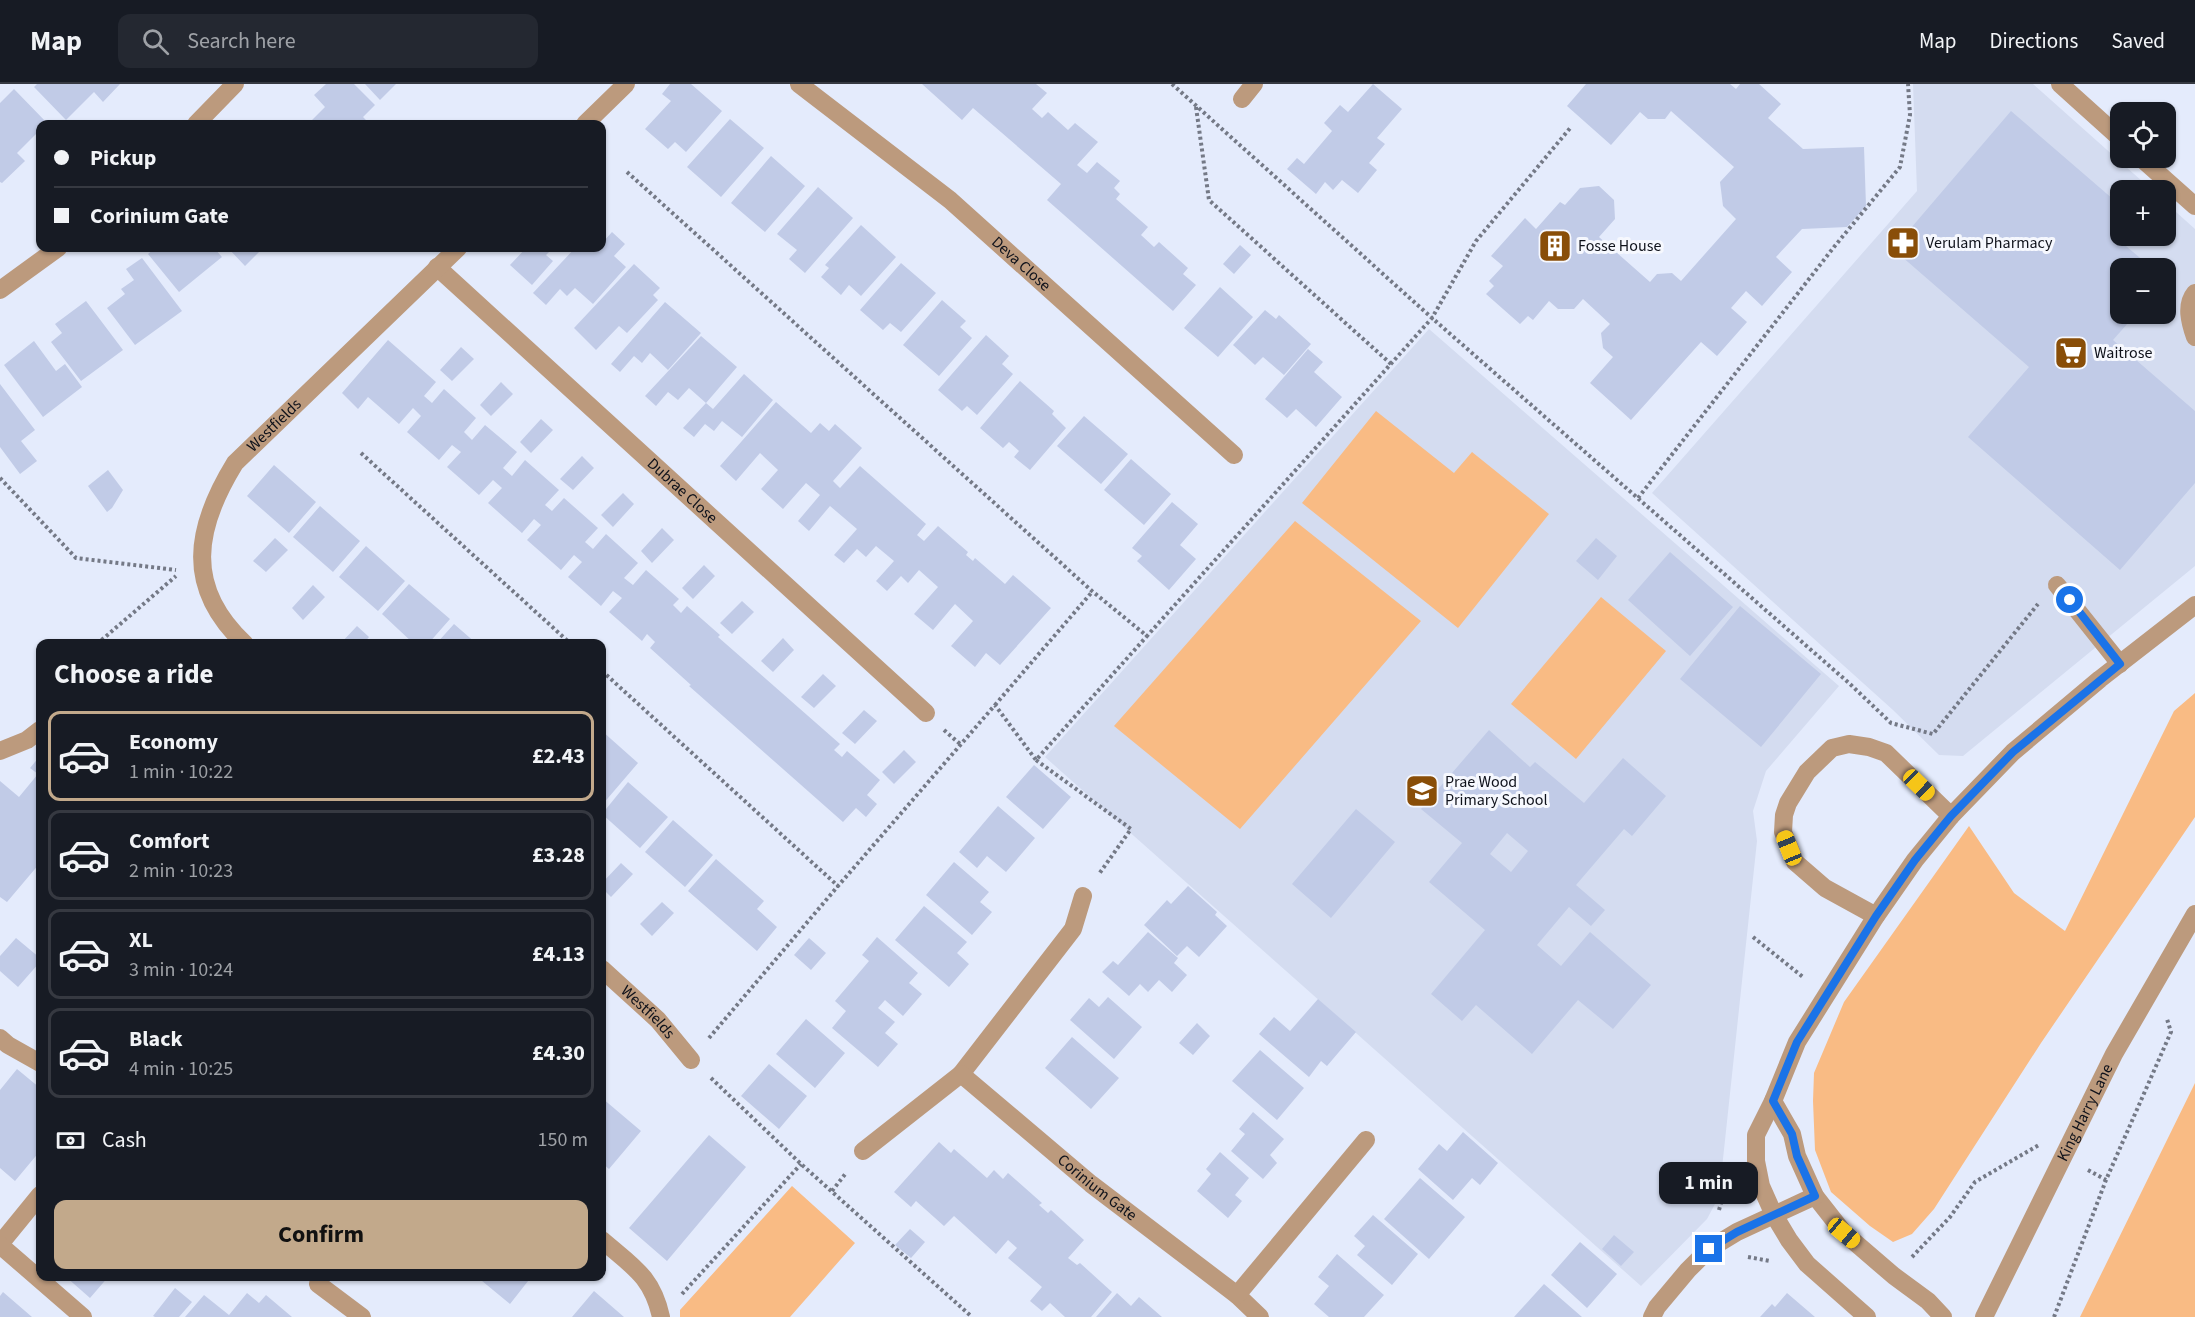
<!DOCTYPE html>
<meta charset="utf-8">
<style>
:root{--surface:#171b24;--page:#242831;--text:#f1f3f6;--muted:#9ea1a6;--line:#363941;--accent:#c2a98b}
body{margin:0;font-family:"Source Sans 3",sans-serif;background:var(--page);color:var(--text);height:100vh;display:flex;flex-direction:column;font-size:22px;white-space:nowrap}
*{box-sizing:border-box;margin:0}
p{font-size:20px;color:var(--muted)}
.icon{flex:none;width:33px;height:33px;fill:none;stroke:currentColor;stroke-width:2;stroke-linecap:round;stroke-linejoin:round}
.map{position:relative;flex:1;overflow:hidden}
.panel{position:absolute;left:36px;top:555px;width:570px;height:642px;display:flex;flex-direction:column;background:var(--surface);border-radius:12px;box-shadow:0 2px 4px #0004}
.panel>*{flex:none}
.hud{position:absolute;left:36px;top:36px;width:570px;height:132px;border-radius:12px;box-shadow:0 2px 4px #0004;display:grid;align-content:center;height:132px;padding:0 18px;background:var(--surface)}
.controls{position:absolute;left:2110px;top:18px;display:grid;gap:12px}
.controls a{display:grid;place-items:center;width:66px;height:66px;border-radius:12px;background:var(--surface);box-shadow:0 2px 4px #0004;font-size:30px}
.end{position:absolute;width:27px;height:27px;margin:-14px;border:8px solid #1a73e8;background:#fff;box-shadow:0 0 0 3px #fff}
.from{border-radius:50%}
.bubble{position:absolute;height:42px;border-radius:12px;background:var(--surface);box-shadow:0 2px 4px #0004;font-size:20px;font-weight:700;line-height:42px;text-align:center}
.car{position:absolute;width:18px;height:36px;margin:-18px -9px;border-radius:8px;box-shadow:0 0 4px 2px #0007;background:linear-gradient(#f5c518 24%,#345 0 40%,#f5c518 0 76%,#345 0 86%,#f5c518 0)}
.hud b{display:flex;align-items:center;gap:21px;height:57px;font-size:22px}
.hud b+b{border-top:2px solid var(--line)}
.hud i{width:15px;height:15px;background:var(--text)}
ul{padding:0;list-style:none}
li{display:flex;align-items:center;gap:18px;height:90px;margin:0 12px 9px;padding:0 6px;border:3px solid var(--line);border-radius:12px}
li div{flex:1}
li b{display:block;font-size:22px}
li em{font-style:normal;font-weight:700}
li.on{border-color:var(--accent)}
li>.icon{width:54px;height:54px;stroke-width:1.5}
h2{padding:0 18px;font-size:27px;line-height:72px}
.pay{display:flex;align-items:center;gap:15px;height:66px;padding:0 18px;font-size:22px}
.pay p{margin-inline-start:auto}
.primary-button{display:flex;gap:12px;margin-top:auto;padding:12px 18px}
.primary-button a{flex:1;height:69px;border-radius:12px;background:var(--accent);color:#111;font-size:24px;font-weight:700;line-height:69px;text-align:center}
header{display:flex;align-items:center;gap:36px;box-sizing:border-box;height:84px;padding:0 30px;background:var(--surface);border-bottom:2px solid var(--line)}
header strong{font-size:28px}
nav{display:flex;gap:33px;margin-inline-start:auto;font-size:21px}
.search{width:420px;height:54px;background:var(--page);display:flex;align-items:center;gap:15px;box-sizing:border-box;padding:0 21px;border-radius:12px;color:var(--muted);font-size:22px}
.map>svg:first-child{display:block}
.built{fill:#d4dcf0;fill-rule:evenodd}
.green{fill:#f9bb84}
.building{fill:#c1cbe7;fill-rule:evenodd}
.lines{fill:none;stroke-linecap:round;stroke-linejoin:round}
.path{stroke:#747986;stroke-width:4;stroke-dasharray:3 3;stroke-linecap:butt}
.minor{stroke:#bc9a7d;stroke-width:18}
.route{stroke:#1a73e8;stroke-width:8}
.labels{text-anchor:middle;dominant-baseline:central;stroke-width:6;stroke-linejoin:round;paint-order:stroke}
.poi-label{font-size:16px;fill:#0f121b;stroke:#f6f8fe;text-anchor:start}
.street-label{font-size:16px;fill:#0f121b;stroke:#f6f8fe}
</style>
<header>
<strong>Map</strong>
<div class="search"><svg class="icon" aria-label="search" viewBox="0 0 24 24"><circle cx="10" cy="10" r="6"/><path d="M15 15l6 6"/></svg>Search here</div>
<nav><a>Map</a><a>Directions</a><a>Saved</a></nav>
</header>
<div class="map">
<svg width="2195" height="1233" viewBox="0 0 2195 1233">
<rect width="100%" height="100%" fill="#e4ebfc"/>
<path class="built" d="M1913 0H2033L2152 106H2121V152H2166V119L2195 145V482L1963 672 1939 671 1893 626 1652 409 1917 107ZM2121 184H2166V230H2121Z
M1429 245 1839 602 1766 687 1753 727 1757 757 1720 1103 1715 1120 1707 1135 1641 1202 1045 673Z"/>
<path class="green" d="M1376 327 1454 389 1472 368 1549 430 1458 544 1302 419Z
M1295 437 1421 537 1240 745 1114 642Z
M1601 513 1666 567 1576 675 1511 620Z
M2195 609V733L2041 959 1934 1125 1912 1150 1893 1158 1870 1142 1831 1108 1815 1066 1813 1017 1814 989 1844 918 1969 742 2014 809 2065 847 2174 627Z
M2195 999V1233H2080Z
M792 1102 855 1159 790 1233H680V1226Z"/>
<path class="building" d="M37 0H120L103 18 94 8 66 36 34 3Z
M326 0H354L375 21 363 33 370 40H315L311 37 325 23 314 11Z
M365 0H396L380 16Z
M670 0H691L722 27 686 68 675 58 668 65 645 45 671 17 662 10Z
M922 0H1036L1047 9 1032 25 1042 34 1048 28 1068 46 1075 39 1098 58 1077 81 1087 89 1097 78 1120 97 1114 104 1120 110 1116 115 1148 143 1141 151 1154 163 1159 158 1188 184 1183 190 1196 201 1173 227 1047 116 1061 100 973 24 962 36Z
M1373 0 1402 25 1377 54 1385 60 1369 79 1377 86 1358 109 1342 96 1333 106 1325 98 1316 110 1287 85 1297 74 1304 80 1332 47 1324 39 1340 21 1348 28Z
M1586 0H1730L1736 5 1740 0H1759L1781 20 1768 34 1803 65 1864 63 1866 122 1847 143 1802 145 1776 173 1792 188 1762 222 1746 207 1731 224 1747 238 1717 272 1701 258 1631 336 1590 299 1613 273 1603 264 1601 249 1610 240 1583 215 1574 225H1558L1549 217 1533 236 1528 232 1520 240 1486 210 1494 202 1489 197 1503 182 1491 172 1525 134 1536 145 1560 118 1565 121 1580 104 1599 102 1614 116 1615 135 1599 153 1650 198 1657 190 1672 189 1681 197 1736 135 1723 122 1720 98 1734 83 1671 27 1665 35H1648L1640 28 1611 61 1567 22Z
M14 5 47 39 40 40V46L17 69 25 77 2 99 0 98V19Z
M2011 27 2121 122V152H2125L2120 157 2152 184H2121V230H2136L2113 256 2195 327V399L2120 486 1968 353 2029 283 1893 165Z
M730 35 764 64 721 113 687 83Z
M771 72 805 102 765 148 731 119Z
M818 103 853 134 805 189 789 175 797 166 777 150Z
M861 141 896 173 861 212 849 201 841 211 821 193 829 184 825 181Z
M612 148 625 160 614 172 626 183 593 220 575 204 567 212 560 205 546 221 533 209 575 164H602V156L603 158Z
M1240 161 1251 171 1234 190 1223 180Z
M155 164H214L222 173 179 208 148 170Z
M228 164H261L262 165 245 182Z
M526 164H553L546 171 553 177 532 201 510 181Z
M142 174 182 227 135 261 107 224 125 210 121 205 134 196 126 185Z
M901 179 936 209 901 248 890 239 883 246 860 226Z
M634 180 660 204 653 211 658 216 627 249 619 242 596 266 574 244Z
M1220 203 1253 233 1218 273 1184 244Z
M942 216 966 237 960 243 972 254 939 292 903 261Z
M86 217 123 266 81 297 51 258 62 249 55 240Z
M665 218 701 249 668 286 650 269 642 279 634 272 620 288 611 280Z
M1265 226 1276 235 1279 231 1311 260 1284 291 1263 273 1255 281 1233 261Z
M986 251 1009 272 1002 280 1013 290 977 331 967 322 962 327 938 306Z
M701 252 737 283 706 319 689 304 678 316 668 308 656 322 645 312Z
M388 256 436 298 424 312 432 319 444 305 476 334 464 348 472 356 485 341 517 368 503 384 512 392 525 376 559 406 545 421 552 427 564 414 598 444 585 458 593 465 606 450 638 479 624 494 633 501 646 486 679 515 673 521 681 529 687 522 720 551 718 553 840 660 834 666 842 673 847 667 880 696 867 711 877 720 866 733 856 724 843 738 689 602 691 601 650 564 655 558 647 550 642 557 609 528 622 514 613 507 601 522 568 493 582 478 574 471 561 486 527 456 541 441 534 435 522 449 488 419 502 404 493 396 479 411 447 383 461 368 452 361 439 376 407 348 421 332 413 324 399 340 368 313 358 325 342 309Z
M34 257 56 287 65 280 82 303 43 333 4 281Z
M461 263 474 275 452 297 440 286Z
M1308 265 1323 278 1314 288 1342 313 1316 343 1296 325 1287 334 1265 315Z
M744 290 773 316 742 353 722 337 714 347 705 340 694 353 683 344 706 319 713 325Z
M1020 297 1054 327 1052 330 1066 344 1030 386 1014 373 1019 367 1009 358 1003 364 980 344Z
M501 298 513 310 491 332 480 321Z
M0 300 35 346 21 357 37 377 20 390 0 363Z
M776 318 811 349 820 339 829 347 835 340 862 364 833 397 840 404 860 382 926 440 917 451 924 457 938 442 968 468 966 471 973 477 975 474 1005 500 1013 491 1051 524 1000 581 986 569 975 583 951 562 973 537 955 520 933 546 914 530 938 503 919 486 908 499 901 492 887 507 876 497 894 477 876 462 866 473 857 465 844 479 834 471 857 445 830 422 809 447 798 437 820 411 806 399 783 425 761 405 778 386 760 369 736 397 720 382Z
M1084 332 1128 370 1101 400 1057 362Z
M541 335 553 346 531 369 520 358Z
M582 372 594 384 573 406 560 395Z
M1131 375 1171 410 1144 441 1104 406Z
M274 381 316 418 289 449 247 412Z
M108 386 123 406 112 424 107 428 88 402Z
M623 409 634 420 613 443 601 431Z
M1172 418 1198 440 1180 461 1196 475 1169 506 1137 477 1142 472 1132 464Z
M320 422 360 457 333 488 293 453Z
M662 444 674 456 652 479 641 467Z
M275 454 288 466 266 488 253 477Z
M1596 454 1617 472 1598 496 1576 477Z
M366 462 405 497 378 527 339 493Z
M1670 468 1733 523 1690 572 1628 516Z
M704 481 715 492 693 515 682 504Z
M409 500 450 535 428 560H414L382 530Z
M313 501 325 513 303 536 292 524Z
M742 517 754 528 732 550 720 539Z
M1740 522 1821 590 1761 663 1680 595Z
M454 540 477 560H436Z
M357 542 369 553 363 560H340Z
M783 554 794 566 773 588 761 577Z
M823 590 836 602 814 624 801 613Z
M864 626 877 637 855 660 842 649Z
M1489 646 1530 683 1535 678 1584 719 1623 674 1666 712 1632 752 1624 745 1576 801 1605 826 1591 842 1569 823 1537 861 1561 882 1590 848 1651 901 1613 945 1578 916 1532 970 1476 921 1462 937 1431 910 1485 846 1429 798 1462 759 1421 725ZM1507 749 1528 767 1511 788 1490 770Z
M602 647 638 679 602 721Z
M904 666 916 678 894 700 882 688Z
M40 672V779L7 818 0 813V697L19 713 38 690 30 684Z
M1034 681 1071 713 1043 745 1006 713Z
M628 698 668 733 640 764 602 730Z
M998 722 1035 754 1006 788 987 772 977 784 959 768Z
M1356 725 1395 758 1331 834 1292 800Z
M673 736 713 771 685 803 645 768Z
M716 775 764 817 757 825 777 843 757 867 688 807Z
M954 778 989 808 980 818 992 828 972 851 926 811Z
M621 779 633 790 611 813 602 804V799Z
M1188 802 1217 828 1215 831 1227 842 1199 873 1187 862 1177 872 1144 841 1167 816 1171 820Z
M662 818 674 829 652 852 640 840Z
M924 822 967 858 957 869 969 880 949 903 895 856Z
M1148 848 1178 874 1174 879 1187 891 1172 908 1159 896 1148 908 1140 900 1129 912 1102 888 1113 877 1118 881Z
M877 853 918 889 909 899 922 910 903 932 885 916 878 924 895 938 885 949 898 960 878 983 832 944 846 927 835 917 869 877 862 871Z
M16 854 40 874V878L18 903 0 887V872Z
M809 854 826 869 811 886 794 871Z
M1108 913 1142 943 1114 975 1070 936 1089 914 1099 923Z
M1318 915 1356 948 1327 982 1321 977 1309 993 1259 950 1274 933 1290 947Z
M806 935 845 969 815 1004 776 970Z
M1197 939 1210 952 1193 971 1179 959Z
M1072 953 1119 994 1091 1025 1045 984Z
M1260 966 1304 1004 1277 1036 1232 997Z
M769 980 807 1012 779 1045 741 1012Z
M17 985 40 1004V1022L38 1026 40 1028V1067L15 1097 0 1084V1006Z
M602 1014 641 1047 609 1085 602 1079Z
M1253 1028 1284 1055 1270 1071 1277 1079 1263 1095 1231 1067 1245 1050 1239 1045Z
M1463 1048 1498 1079 1480 1101 1472 1094 1453 1116 1418 1085 1439 1060 1447 1067Z
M709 1051 746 1083 667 1177 629 1144Z
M939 1058 951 1069 954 1065 987 1094 994 1086 1003 1095 1008 1089 1042 1119 1039 1121 1048 1129 1051 1126 1084 1156 1068 1174 1077 1181 1080 1179 1112 1208 1091 1233H1065L1050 1219 1042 1227 1030 1217 1042 1203 1008 1174 1017 1164 1008 1156 996 1170 954 1132 944 1142 916 1117 911 1123 894 1108Z
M1220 1068 1249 1094 1235 1111 1242 1117 1228 1134 1197 1107 1211 1090 1206 1085Z
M1420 1094 1465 1133 1429 1175 1384 1135Z
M1373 1131 1418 1170 1392 1201 1357 1171 1365 1162 1354 1152Z
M910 1145 925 1158 911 1174 895 1161Z
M1614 1151 1634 1168 1621 1182 1602 1165Z
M1580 1158 1617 1190 1587 1224 1551 1191Z
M1337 1170 1384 1211 1364 1233H1329L1314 1220 1329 1202 1318 1193Z
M65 1192H109L90 1214Z
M476 1192H532L510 1220Z
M1544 1200 1582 1233H1514Z
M175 1204 192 1218 179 1233H155L153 1232Z
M594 1207 624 1233H572Z
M3 1208 32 1233H0V1212Z
M247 1209 259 1219 266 1211 292 1233H185L204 1211 229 1231Z
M1117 1209 1131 1222 1139 1213 1162 1233H1096Z
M1787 1209 1815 1233H1760L1772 1220 1775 1223Z"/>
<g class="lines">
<path class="path" d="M1172 0 1432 234 1476 157 1571 43
M1196 23 1209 116 1391 280
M627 88 1092 507 1147 552 1432 234 1850 600 1891 639 1933 650 2038 520
M361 369 571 560
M0 394 76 474 176 486
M1638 414 1834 163 1900 83 1910 31 1908 0
M97 560 176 492
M602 587 838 802 995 621 1036 676 1147 552
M995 621 1092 508
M944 646 960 660
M1036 676 1131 745 1099 790
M1753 853 1803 893
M709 954 838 802
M711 994 801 1080 972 1233
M2088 1086 2106 1096 2171 948 2167 935
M832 1107 846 1089
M1719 1126 1729 1091
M1748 1173 1770 1177
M1912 1173 1950 1133 1975 1098 2039 1061
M682 1210 801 1080
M2054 1233 2106 1096"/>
<g class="minor">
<path id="s1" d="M799 0 950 116 1234 371"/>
<path d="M2060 0 2121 55"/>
<path d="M1242 15 1254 0"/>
<path d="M196 40 235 0"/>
<path d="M585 40 626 0"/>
<path d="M2141 74 2195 122"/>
<path id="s2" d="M437 183 926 629"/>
<path d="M0 206 58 164"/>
<path d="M2195 209C2185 221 2190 239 2195 253"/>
<path d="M2057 501 2120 580"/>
<path id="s3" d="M245 560C184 503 195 444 235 379L458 164"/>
<path d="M0 667 27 656 40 646"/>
<path d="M1876 832 1825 804 1795 778 1783 748 1784 731 1788 719 1807 688 1832 664 1849 660 1869 663 1886 669 1951 732"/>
<path id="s4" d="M602 885 658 936 691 976"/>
<path d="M0 954 8 961 40 979"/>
<path d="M961 990 1073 845 1083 812"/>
<path d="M1773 1017 1792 1050 1797 1072 1815 1112 1844 1149 1894 1192 1928 1217 1943 1233"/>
<path id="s5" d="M863 1067 961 990 1091 1100 1237 1211 1260 1233"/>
<path d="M602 1156C632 1182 652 1192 661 1233"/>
<path d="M0 1160 40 1111"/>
<path d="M0 1161 83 1233"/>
<path d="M318 1200 362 1233"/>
<path d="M1237 1211 1366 1056"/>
<path d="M1652 1233 1657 1223 1688 1186 1709 1165 1737 1148 1815 1112"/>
<path d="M1867 1233 1807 1180 1789 1156 1774 1131 1761 1102 1756 1077V1051L1773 1017 1797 958 1876 832 1915 776 1951 732 2013 668 2100 595 2195 521"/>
<path id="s6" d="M1984 1233 2114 970 2195 830"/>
</g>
</g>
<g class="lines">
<path class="route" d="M1709 1165 1737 1148 1815 1112 1797 1072 1792 1050 1773 1017 1797 958 1876 832 1915 776 1951 732 2013 668 2120 580 2070 516"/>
</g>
<defs>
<symbol id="pharmacy-square" viewBox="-11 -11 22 22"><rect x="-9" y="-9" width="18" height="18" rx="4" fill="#894e08" stroke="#f6f8fe"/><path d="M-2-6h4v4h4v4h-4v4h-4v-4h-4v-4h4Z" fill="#fff"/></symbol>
<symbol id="building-square" viewBox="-11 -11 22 22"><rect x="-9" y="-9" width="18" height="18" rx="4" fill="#894e08" stroke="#f6f8fe"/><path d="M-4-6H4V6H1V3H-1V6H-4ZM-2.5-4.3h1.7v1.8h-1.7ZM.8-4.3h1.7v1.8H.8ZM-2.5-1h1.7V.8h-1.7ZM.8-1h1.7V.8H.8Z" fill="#fff"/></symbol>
<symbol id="supermarket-square" viewBox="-11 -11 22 22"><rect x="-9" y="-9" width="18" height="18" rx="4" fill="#894e08" stroke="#f6f8fe"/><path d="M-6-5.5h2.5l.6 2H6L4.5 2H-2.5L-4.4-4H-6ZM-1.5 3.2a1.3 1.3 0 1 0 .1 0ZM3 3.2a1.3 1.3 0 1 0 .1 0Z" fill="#fff"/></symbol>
<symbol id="school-square" viewBox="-11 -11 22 22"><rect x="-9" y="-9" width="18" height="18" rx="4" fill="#894e08" stroke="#f6f8fe"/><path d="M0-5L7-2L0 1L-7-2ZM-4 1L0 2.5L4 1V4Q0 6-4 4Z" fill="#fff"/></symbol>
</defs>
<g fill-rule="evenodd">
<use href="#pharmacy-square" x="1884" y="140" width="38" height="38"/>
<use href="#building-square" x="1536" y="143" width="38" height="38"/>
<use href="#supermarket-square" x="2052" y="250" width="38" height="38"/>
<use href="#school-square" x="1403" y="688" width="38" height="38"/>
</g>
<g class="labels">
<g class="poi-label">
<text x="1926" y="159">Verulam Pharmacy</text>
<text x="1578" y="162">Fosse House</text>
<text x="2094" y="269">Waitrose</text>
<text x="1445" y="698">Prae Wood<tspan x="1445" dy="18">Primary School</tspan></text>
</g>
<g class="street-label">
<text stroke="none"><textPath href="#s1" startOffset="286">Deva Close</textPath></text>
<text stroke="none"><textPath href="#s3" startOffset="255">Westfields</textPath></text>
<text stroke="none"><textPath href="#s2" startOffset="332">Dubrae Close</textPath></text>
<text stroke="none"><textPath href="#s4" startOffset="63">Westfields</textPath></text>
<text stroke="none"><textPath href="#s6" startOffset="228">King Harry Lane</textPath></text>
<text stroke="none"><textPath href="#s5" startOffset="302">Corinium Gate</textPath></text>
</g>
</g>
</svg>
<div class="controls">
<a><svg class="icon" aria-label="locate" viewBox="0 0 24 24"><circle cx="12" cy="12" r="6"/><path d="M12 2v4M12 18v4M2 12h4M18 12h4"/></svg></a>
<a>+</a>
<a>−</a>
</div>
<i class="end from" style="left:2070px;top:516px"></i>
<i class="end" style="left:1709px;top:1165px"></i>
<div class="bubble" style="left:1659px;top:1078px;width:99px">1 min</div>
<i class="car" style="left:1919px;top:701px;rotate:134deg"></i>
<i class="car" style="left:1789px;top:764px;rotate:338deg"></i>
<i class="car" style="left:1844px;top:1149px;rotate:130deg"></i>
<div class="hud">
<b><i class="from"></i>Pickup</b>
<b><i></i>Corinium Gate</b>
</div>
<section class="panel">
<h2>Choose a ride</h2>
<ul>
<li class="on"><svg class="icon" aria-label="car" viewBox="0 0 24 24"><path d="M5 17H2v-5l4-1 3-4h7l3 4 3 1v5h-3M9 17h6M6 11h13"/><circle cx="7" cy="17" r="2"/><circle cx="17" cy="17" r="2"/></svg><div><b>Economy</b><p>1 min · 10:22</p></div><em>£2.43</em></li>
<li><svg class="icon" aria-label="car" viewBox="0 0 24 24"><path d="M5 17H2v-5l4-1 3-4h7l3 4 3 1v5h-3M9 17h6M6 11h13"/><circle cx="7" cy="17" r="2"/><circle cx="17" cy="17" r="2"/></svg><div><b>Comfort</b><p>2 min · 10:23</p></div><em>£3.28</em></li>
<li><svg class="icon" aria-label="car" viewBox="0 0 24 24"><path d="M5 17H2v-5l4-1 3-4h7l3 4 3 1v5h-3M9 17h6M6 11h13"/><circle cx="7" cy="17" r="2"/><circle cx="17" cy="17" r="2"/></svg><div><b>XL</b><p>3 min · 10:24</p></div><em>£4.13</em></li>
<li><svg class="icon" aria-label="car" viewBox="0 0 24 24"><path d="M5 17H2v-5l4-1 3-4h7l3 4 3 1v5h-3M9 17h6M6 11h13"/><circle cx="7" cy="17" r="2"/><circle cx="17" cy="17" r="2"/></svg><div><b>Black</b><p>4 min · 10:25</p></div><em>£4.30</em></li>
</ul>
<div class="pay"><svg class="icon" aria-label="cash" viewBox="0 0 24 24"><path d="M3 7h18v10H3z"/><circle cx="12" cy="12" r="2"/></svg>Cash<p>150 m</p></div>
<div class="primary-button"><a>Confirm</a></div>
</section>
</div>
